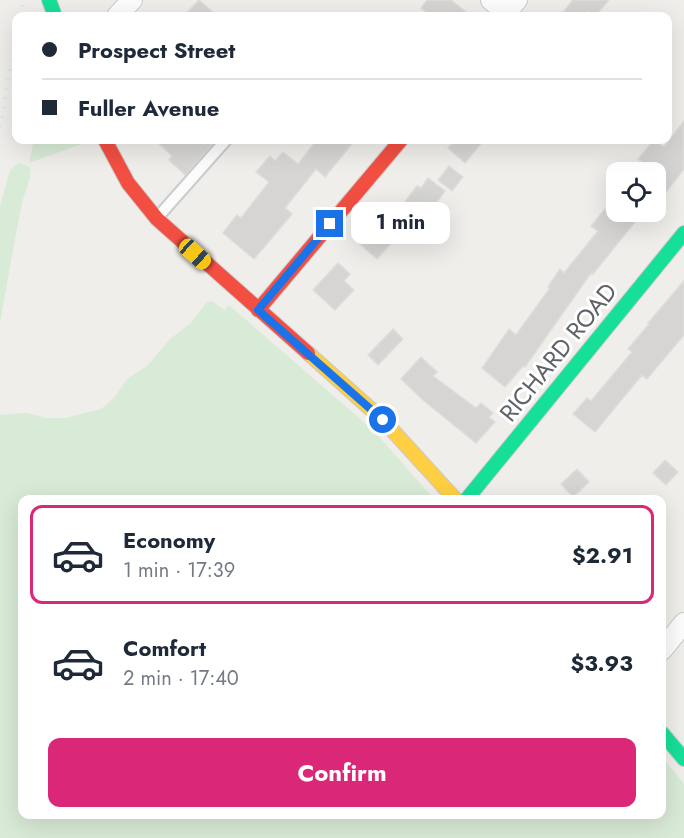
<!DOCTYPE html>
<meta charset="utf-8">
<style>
:root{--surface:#fff;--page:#f2f2f3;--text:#1f2937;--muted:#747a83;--line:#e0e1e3;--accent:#db2777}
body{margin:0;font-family:Jost,sans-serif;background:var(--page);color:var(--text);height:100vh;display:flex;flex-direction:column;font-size:22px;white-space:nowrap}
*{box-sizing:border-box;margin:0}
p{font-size:20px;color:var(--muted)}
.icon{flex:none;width:33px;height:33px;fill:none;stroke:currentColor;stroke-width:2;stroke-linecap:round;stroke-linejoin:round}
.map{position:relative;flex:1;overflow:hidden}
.side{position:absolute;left:18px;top:495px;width:648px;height:324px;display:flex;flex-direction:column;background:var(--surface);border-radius:12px;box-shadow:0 6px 24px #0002}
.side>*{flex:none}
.banner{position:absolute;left:12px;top:12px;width:660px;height:132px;border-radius:12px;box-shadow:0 6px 24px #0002;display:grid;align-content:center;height:132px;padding:0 30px;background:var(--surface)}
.controls{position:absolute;left:606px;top:162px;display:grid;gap:12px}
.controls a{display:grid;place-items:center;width:60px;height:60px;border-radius:12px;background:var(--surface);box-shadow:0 6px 24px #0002;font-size:30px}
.end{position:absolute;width:27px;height:27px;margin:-14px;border:8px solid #1a73e8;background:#fff;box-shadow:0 0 0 3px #fff}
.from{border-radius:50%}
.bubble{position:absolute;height:42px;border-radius:12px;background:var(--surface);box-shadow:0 6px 24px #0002;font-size:20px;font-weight:700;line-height:42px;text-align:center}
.car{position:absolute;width:18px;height:36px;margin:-18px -9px;border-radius:8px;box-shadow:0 0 4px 2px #0007;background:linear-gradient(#f5c518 24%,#345 0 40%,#f5c518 0 76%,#345 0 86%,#f5c518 0)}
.banner b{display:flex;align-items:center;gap:21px;height:57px;font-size:22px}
.banner b+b{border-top:2px solid var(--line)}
.banner i{width:15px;height:15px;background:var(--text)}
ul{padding:10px 0 0;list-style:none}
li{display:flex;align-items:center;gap:18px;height:99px;margin:0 12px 9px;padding:0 18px;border:3px solid transparent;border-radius:12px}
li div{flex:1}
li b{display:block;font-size:22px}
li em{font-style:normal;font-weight:700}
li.on{border-color:var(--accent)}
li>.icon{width:54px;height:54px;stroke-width:1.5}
.primary-button{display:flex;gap:12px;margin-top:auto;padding:12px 30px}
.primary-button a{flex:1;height:69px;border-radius:12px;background:var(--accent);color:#fff;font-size:24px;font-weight:700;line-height:69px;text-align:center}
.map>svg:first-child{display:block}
.green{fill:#d8ebd6}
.building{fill:#d6d5d3;stroke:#deddd9;stroke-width:1.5}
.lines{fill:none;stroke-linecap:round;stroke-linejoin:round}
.lane-casing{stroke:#cbcccc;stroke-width:14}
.street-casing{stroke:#cbcccc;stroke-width:22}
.fast-casing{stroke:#cacacb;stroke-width:16}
.slow-casing{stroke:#cacacb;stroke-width:16}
.jam-casing{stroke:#cacacb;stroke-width:16}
.lane{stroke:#fdfcfc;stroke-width:10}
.street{stroke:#fdfcfc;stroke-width:20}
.fast{stroke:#16e098;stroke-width:14}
.slow{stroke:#ffcf43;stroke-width:14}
.jam{stroke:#f24e42;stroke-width:14}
.rail{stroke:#e4e4e4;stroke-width:4.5;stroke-dasharray:1.5 8;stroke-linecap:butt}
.route{stroke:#1a73e8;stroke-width:8}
.labels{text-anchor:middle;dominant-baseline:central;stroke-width:6;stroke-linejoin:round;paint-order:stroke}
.street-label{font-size:24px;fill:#5f6368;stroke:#fff}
</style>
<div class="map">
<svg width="684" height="838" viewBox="0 0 684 838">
<rect width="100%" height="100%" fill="#efeeea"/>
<path class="green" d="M34 140H86L87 142 29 163Z
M19 163 30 167C33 177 24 193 22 203 14 243 7 283 0 323V206L10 170Z
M212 301 224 310 229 305 375 432 434 499 22 500V814H662V757L684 784V838H0V415L27 413 46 418H65L101 409 114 398 127 379 147 366 170 339 191 323 206 303Z"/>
<path class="building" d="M199 0 217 16H184Z
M427 0H451L471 16H431L421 8Z
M573 0H609L595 16 587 11 583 16H560Z
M684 121V169L656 205V172L638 159 654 140 664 147Z
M155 140H216L185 175 169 160 172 156Z
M317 140H355L325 177 316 169 285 208 292 214 254 259 223 233 237 215 241 218 269 182 256 172 270 156 275 161 283 152 298 164Z
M455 140H484L465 163 448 148Z
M449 166 463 177 452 191 438 180Z
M428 178 445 191 424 220 403 204 417 186 421 188Z
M605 209 608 212H643L593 274 591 273 525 367 523 366 505 387 482 368 509 329 516 335 550 288 548 287 560 269 564 273 598 231 591 226Z
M377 226 393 241 377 259 360 244Z
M338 263 350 274 344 281 354 290 335 310 313 290Z
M684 281V335L647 379 642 375 595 432 573 414 587 398 591 401 632 352 628 349 649 324 648 323Z
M393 329 403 339 378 365 368 355Z
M421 357 437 372 433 376 476 408 481 403 493 413 489 417 495 422 476 443 423 400 401 379Z
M665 460 678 472 666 485 653 473Z
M577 469 589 482 573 497 561 484Z"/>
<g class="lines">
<defs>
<path id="lane" d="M157 218 226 140"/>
<path id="street" d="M491 0 506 13
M117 16 132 0
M503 16 517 0
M662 650 684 623"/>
<path id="fast" d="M49 0 55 16
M466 500 684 233
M662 733 684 759"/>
<path id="slow" d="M308 353 383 420 456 500"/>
<path id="jam" d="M105 140 128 183 157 219 308 353
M258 310 401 140"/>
</defs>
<use href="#lane" class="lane-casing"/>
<use href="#street" class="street-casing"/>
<use href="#fast" class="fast-casing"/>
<use href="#slow" class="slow-casing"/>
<use href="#jam" class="jam-casing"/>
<use href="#lane" class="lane"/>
<use href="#street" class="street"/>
<use href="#fast" class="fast"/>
<use href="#slow" class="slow"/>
<use href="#jam" class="jam"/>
<path class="rail" d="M20 16 24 0
M0 127 16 36"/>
</g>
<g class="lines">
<path class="route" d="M330 224 258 310 383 420"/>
</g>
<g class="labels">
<g class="street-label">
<text transform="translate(558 352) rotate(-51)">RICHARD ROAD</text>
</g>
</g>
</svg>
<div class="controls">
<a><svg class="icon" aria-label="locate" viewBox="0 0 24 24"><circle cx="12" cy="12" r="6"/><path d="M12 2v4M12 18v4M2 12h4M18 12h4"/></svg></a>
</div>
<i class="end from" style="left:383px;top:420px"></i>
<i class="end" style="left:330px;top:224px"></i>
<div class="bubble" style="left:351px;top:202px;width:99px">1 min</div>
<i class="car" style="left:195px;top:254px;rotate:132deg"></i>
<div class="banner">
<b><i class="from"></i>Prospect Street</b>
<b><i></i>Fuller Avenue</b>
</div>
<section class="side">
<ul>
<li class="on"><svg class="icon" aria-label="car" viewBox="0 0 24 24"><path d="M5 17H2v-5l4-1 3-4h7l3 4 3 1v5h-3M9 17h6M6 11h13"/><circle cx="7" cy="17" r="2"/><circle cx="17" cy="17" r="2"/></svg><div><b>Economy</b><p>1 min · 17:39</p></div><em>$2.91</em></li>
<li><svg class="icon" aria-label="car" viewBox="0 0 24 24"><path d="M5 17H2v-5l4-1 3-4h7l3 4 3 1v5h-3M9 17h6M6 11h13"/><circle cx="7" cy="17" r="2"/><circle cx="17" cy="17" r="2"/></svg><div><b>Comfort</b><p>2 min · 17:40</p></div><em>$3.93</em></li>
</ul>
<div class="primary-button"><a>Confirm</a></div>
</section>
</div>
